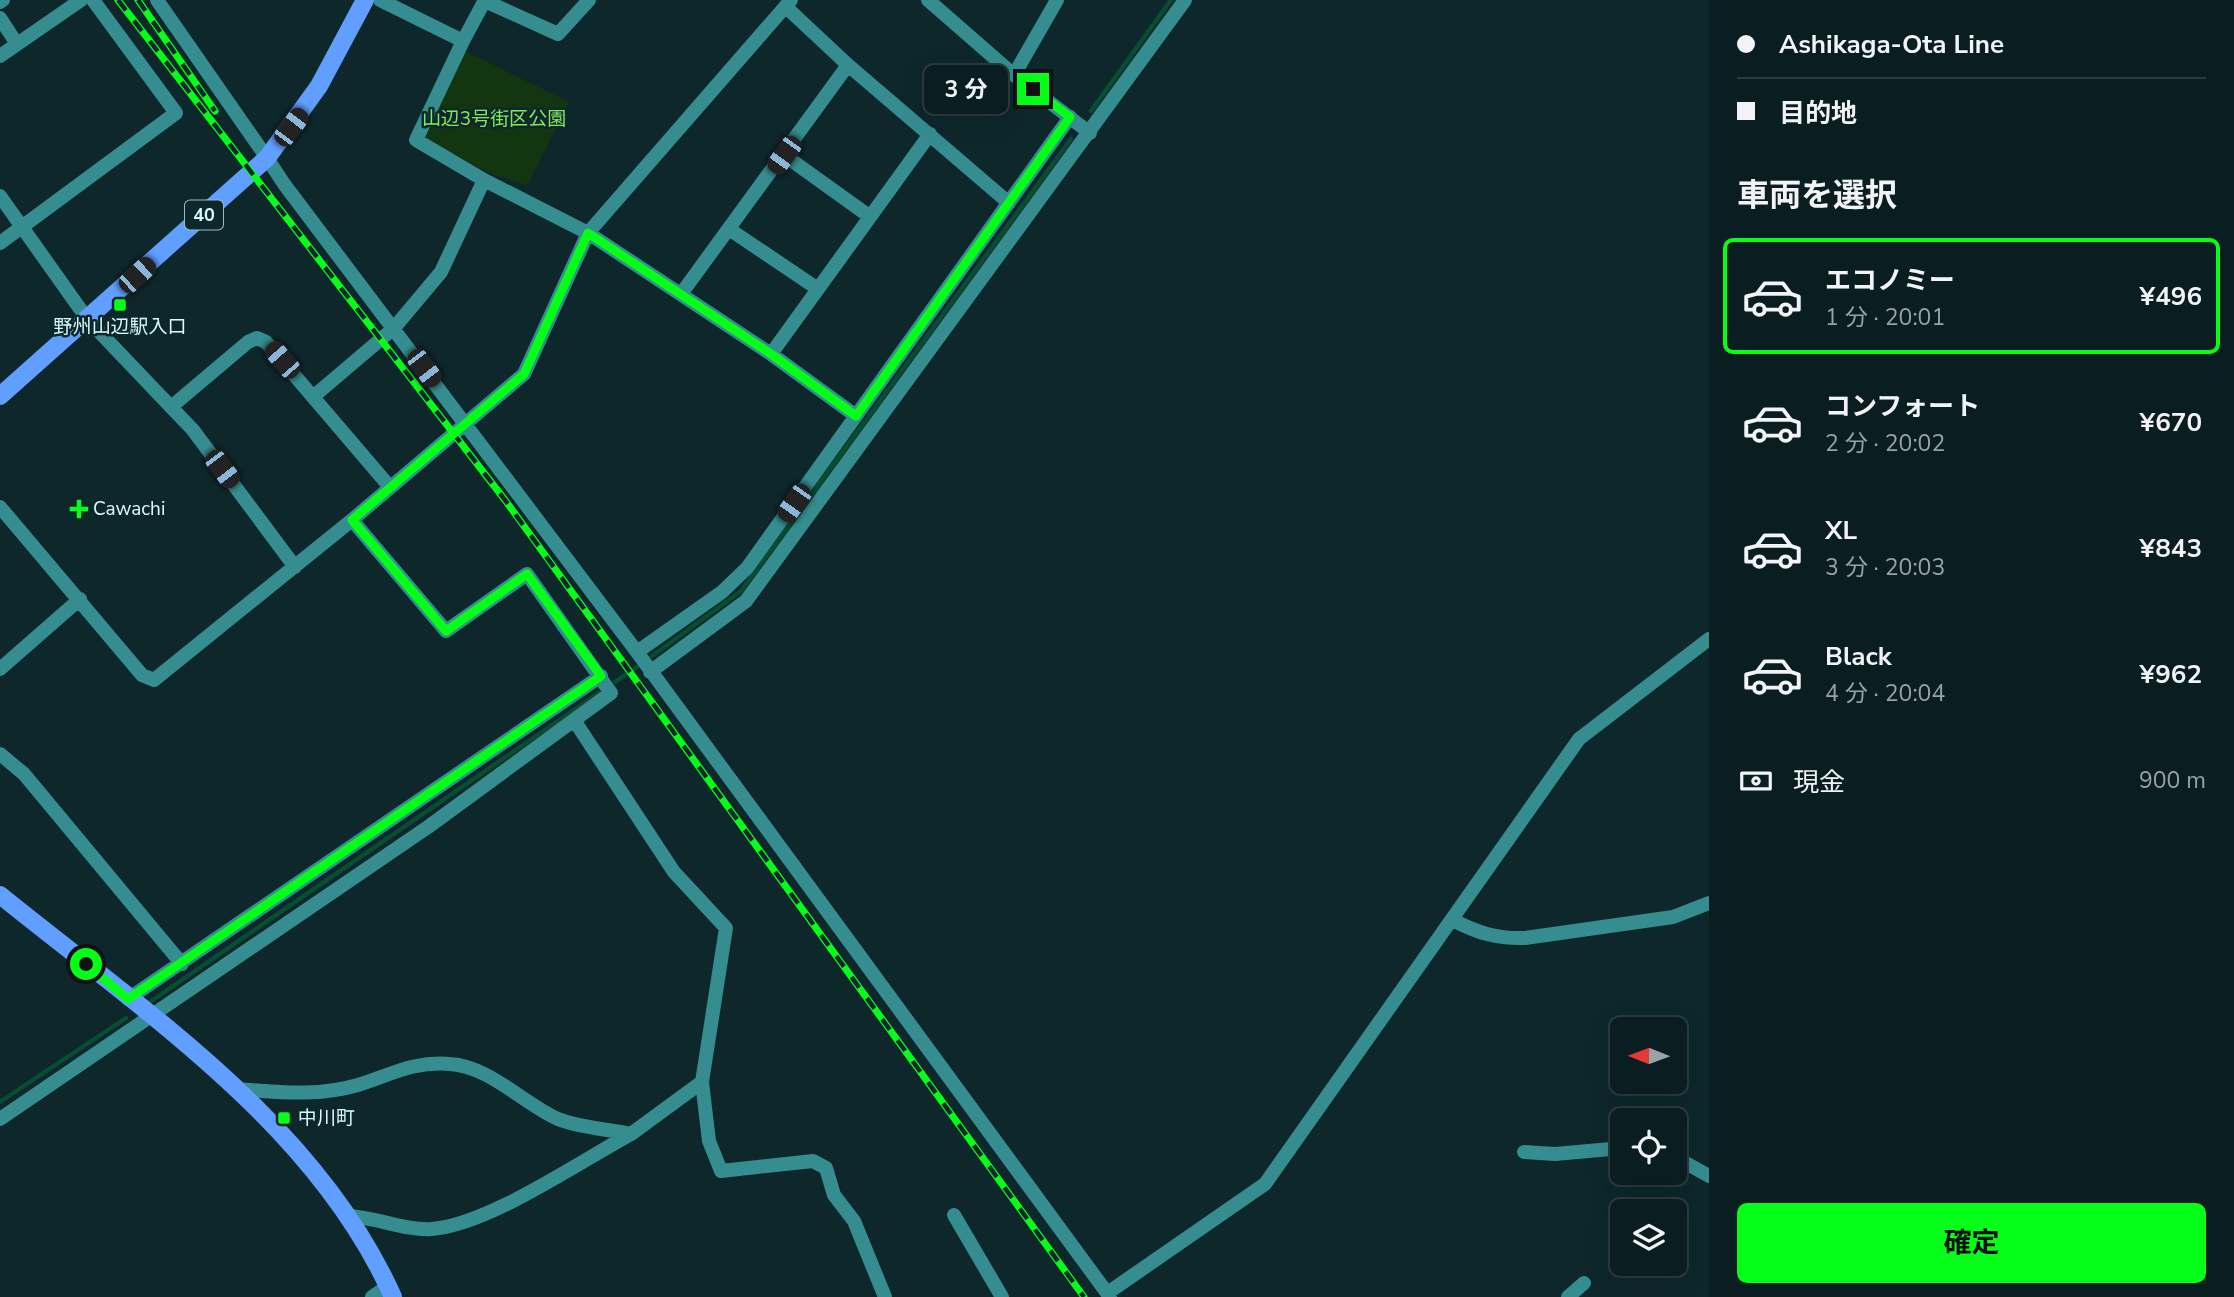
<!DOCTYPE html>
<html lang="ja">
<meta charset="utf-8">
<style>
:root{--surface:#0a1d20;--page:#132629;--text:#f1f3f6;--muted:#99a2a5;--line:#2a3b3e;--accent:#05ff19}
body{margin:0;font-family:"Nunito Sans","Noto Sans JP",sans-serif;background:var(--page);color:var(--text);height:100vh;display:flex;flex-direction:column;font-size:26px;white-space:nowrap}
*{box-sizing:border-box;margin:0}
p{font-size:23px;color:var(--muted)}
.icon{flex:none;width:38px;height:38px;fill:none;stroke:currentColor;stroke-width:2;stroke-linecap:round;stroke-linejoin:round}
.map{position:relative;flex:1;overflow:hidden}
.panel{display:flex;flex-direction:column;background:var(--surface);width:525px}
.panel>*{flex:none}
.top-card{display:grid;align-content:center;height:154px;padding:0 28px;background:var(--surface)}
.needle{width:46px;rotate:271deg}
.fabs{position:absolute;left:1610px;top:1017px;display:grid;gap:14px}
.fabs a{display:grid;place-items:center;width:77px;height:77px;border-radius:10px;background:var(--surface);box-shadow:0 7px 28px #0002,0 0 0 2px var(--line);font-size:35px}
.end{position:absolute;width:32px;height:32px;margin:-16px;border:9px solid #05ff19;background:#111;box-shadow:0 0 0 4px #111}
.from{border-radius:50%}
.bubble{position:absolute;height:49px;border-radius:10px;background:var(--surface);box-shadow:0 7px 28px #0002,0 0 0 2px var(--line);font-size:23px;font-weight:700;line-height:49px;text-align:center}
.car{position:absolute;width:21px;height:42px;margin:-21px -10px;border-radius:9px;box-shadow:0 0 5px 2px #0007;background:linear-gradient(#222 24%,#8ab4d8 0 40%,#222 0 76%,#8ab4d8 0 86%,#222 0)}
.top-card b{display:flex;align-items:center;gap:24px;height:66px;font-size:26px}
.top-card b+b{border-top:2px solid var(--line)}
.top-card i{width:18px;height:18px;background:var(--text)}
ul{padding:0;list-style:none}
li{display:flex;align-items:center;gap:21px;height:116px;margin:0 14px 10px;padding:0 14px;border:4px solid transparent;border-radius:10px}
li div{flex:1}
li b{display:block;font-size:26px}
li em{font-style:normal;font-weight:700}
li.active{border-color:var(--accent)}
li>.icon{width:63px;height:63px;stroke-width:1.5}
h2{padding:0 28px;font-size:32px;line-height:84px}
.pay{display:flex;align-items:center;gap:18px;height:77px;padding:0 28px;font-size:26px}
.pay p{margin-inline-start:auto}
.button{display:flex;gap:14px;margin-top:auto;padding:14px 28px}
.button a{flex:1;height:80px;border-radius:10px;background:var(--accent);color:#111;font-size:28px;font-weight:700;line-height:80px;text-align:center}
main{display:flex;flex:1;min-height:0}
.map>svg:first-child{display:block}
.green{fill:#133611}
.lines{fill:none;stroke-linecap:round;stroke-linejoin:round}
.stream{stroke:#064d32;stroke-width:4.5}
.minor{stroke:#358d8f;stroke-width:14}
.tertiary{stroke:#358d8f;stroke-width:14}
.primary{stroke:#609eff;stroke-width:18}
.rail-casing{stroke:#05ff19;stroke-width:7}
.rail{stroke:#0e272b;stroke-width:4.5;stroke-dasharray:13;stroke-linecap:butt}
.route{stroke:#05ff19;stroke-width:9}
.poi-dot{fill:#05ff19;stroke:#0e272b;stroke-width:2.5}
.labels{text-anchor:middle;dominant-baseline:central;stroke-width:5;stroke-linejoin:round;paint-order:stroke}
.shield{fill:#0e272b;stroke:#9cbbbf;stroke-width:2}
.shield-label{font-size:18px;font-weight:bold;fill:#d9fbff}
.park-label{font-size:19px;fill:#80eb59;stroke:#0e272b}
.poi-label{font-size:19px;fill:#d9fbff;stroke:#0e272b;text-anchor:start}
</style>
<main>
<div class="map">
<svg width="1709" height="1297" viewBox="0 0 1709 1297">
<rect width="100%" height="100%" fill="#0e272b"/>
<path class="green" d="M463 50 569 102 527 185 491 174 424 139Z"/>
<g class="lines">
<path class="stream" d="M1091 111 1171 0
M652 656 741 591 1071 139
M615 682 637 667
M150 1002 600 692
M0 1102 126 1018"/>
<path class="minor" d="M380 0 463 41 416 140 484 180
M485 1 558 34 589 0
M786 7 848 65 1009 203
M463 41 485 0
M1014 75 1057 0
M784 155 869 216
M267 158 284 184 637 652 1110 1297
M729 229 818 289
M0 243 176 113 93 0
M681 294 848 65
M771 354 930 134
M314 396 394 328 441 272 484 180 588 233 791 0
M0 507 142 675 154 680 352 520 524 374 588 233 771 354 856 416
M295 567 193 430 171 407 248 342 257 338 266 342 389 486
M637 652 722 592 747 568 1070 117
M0 669 80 599
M650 672 746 601 1185 0
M574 720 674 872 726 928 702 1082 709 1141 721 1171 813 1161 826 1168 834 1195 854 1221 885 1297
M0 754 24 774 182 964
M1453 920C1477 933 1498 939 1525 938L1673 917 1709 903
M128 999 601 676
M236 1089C278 1092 317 1097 358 1085 391 1075 412 1061 450 1064 489 1066 524 1104 558 1119 580 1128 608 1129 631 1134L702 1082
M0 1119 428 827 611 693 527 574 446 631 352 520
M1524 1152 1555 1154 1622 1148
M1675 1157 1709 1176
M954 1215 1002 1297
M347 1216C377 1217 405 1231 432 1229 488 1225 579 1162 631 1134
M1109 1292 1265 1184 1579 739 1709 639
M372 1297 388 1286
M1568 1297 1584 1283"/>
<path class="tertiary" d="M157 0 267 158
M928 0 1014 75 1090 133
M0 2 3 0
M0 18 17 44
M0 56 81 0
M0 196 88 320 171 407"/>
<path class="primary" d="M0 396 267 158 319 86 365 0
M0 895C143 1011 316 1124 393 1297"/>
<defs>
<path id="rail" d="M118 0 505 500 1084 1297
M138 0 215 111"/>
</defs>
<use href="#rail" class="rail-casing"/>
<use href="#rail" class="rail"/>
</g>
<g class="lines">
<path class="route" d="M86 964 128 999 601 676 527 574 446 631 352 520 524 374 588 233 771 354 856 416 1070 117 1033 89"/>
</g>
<g class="poi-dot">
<rect x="113" y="298" width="14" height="14" rx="3.5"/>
<path d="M75.5 498.5h7v7h7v7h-7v7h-7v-7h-7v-7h7z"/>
<rect x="277" y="1111" width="14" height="14" rx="3.5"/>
</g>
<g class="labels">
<rect class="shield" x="185" y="200.5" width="38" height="29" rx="5"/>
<g class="shield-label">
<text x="204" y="215">40</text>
</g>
<g class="park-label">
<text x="494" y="119">山辺3号街区公園</text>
</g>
<g class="poi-label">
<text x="120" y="327" text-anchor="middle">野州山辺駅入口</text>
<text x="93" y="509">Cawachi</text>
<text x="298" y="1118">中川町</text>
</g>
</g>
</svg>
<div class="fabs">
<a><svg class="needle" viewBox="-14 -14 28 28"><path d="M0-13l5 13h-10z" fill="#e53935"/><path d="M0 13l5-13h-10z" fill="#99a2a5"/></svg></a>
<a><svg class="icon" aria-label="locate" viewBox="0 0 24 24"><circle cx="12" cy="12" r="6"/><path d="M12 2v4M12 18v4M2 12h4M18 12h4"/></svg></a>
<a><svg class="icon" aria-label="layers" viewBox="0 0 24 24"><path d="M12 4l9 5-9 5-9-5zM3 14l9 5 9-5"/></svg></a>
</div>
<i class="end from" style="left:86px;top:964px"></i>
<i class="end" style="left:1033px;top:89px"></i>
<div class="bubble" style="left:924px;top:65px;width:84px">3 分</div>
<i class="car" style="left:291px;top:127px;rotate:37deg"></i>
<i class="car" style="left:784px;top:155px;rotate:216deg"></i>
<i class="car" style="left:137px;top:275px;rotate:47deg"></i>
<i class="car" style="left:282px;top:360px;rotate:319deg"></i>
<i class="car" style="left:424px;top:368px;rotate:143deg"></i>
<i class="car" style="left:222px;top:469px;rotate:143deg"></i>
<i class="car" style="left:794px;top:503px;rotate:215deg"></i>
</div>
<section class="panel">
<div class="top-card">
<b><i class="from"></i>Ashikaga-Ota Line</b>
<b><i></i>目的地</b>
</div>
<h2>車両を選択</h2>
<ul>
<li class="active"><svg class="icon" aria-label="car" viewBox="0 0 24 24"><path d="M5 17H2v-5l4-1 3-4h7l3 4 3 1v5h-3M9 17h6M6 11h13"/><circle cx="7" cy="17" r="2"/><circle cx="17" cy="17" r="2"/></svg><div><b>エコノミー</b><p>1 分 · 20:01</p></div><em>¥496</em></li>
<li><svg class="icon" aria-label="car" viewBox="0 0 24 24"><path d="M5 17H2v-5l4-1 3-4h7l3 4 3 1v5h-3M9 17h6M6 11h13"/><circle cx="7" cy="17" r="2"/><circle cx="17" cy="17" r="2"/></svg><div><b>コンフォート</b><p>2 分 · 20:02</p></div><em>¥670</em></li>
<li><svg class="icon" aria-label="car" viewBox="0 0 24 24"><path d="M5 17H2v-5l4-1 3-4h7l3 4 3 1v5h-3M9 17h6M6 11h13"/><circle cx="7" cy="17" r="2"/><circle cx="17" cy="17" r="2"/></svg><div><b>XL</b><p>3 分 · 20:03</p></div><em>¥843</em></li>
<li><svg class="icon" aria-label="car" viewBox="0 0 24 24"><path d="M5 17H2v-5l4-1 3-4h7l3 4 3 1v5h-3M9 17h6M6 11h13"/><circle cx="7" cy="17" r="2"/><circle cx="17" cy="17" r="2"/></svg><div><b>Black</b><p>4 分 · 20:04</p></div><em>¥962</em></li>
</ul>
<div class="pay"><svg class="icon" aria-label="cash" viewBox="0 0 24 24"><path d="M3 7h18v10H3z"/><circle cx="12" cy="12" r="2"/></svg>現金<p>900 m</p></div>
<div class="button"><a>確定</a></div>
</section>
</main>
